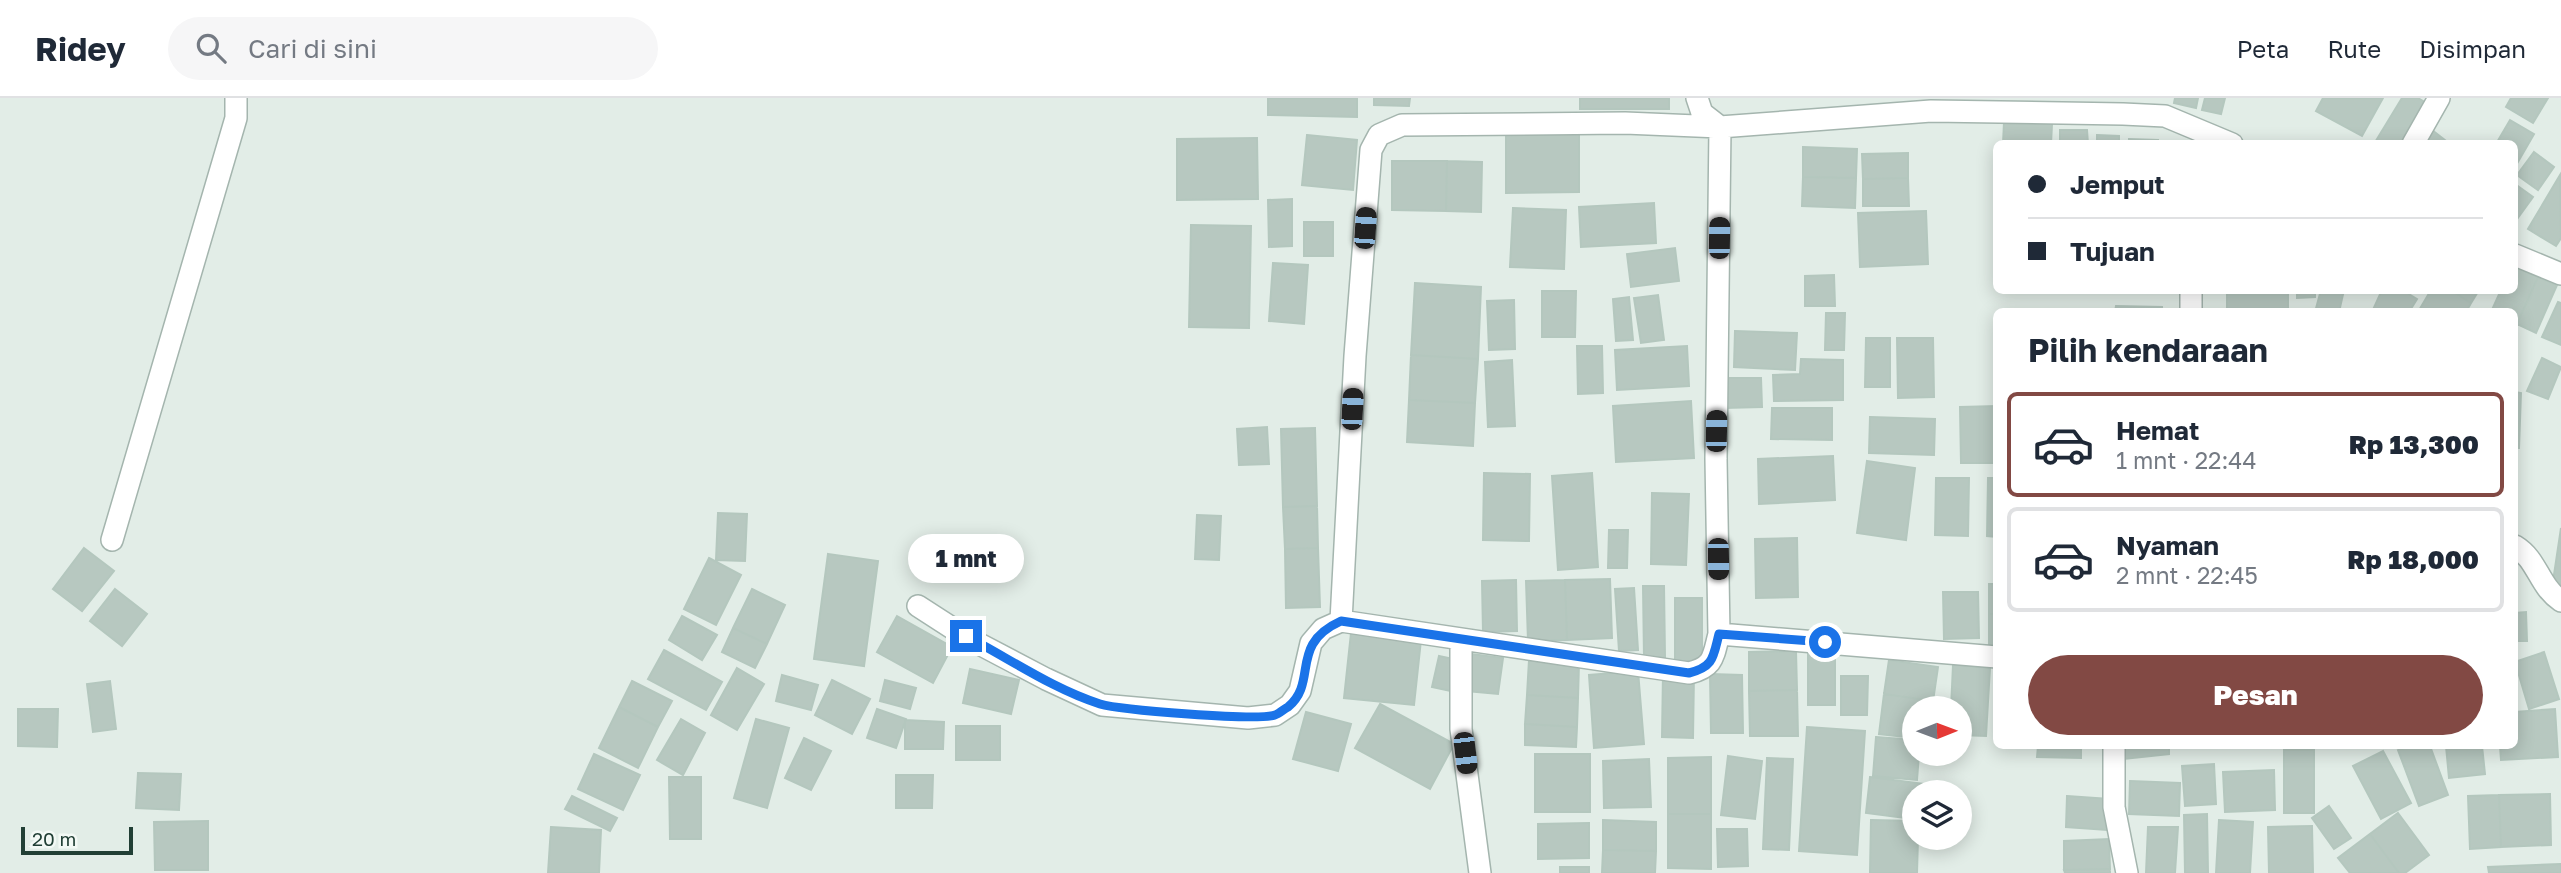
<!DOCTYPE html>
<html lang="id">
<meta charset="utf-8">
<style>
:root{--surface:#fff;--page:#f6f6f7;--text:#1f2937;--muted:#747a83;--line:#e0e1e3;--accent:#824944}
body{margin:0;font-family:"Golos Text",sans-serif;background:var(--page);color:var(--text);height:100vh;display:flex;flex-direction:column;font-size:26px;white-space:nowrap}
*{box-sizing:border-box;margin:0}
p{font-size:23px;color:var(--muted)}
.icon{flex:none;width:38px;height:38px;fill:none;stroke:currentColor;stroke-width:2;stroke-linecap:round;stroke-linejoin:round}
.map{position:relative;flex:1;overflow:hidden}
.sheet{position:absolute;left:1993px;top:210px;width:525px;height:441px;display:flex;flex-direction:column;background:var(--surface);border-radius:10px;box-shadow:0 4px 18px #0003}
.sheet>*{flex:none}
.guide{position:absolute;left:1993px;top:42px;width:525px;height:154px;border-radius:10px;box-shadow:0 4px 18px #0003;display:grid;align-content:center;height:154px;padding:0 35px;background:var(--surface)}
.needle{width:46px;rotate:89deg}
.tools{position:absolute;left:1902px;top:598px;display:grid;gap:14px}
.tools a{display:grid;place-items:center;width:70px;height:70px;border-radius:50%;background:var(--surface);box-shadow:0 4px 18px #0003;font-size:35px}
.scale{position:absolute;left:21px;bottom:18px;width:112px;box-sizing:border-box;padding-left:7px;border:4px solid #213f35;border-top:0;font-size:19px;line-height:24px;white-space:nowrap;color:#213f35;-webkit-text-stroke:5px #f3f9f5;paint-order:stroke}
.end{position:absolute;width:32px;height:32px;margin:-16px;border:9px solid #1a73e8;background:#fff;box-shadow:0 0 0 4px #fff}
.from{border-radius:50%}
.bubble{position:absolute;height:49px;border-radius:24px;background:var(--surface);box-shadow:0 4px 18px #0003;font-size:23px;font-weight:800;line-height:49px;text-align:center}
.car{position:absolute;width:21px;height:42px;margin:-21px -10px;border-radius:9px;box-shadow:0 0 5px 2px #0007;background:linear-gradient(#222 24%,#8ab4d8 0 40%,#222 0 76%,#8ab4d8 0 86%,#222 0)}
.guide b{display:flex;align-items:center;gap:24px;height:66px;font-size:26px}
.guide b+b{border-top:2px solid var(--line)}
.guide i{width:18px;height:18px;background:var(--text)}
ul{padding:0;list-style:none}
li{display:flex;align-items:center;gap:21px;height:105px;margin:0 14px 10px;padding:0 21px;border:4px solid var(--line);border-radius:10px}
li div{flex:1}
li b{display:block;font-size:26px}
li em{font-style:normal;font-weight:800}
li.active{border-color:var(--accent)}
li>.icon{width:63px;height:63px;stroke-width:1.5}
h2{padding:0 35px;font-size:32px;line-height:84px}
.cta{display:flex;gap:14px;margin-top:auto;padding:14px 35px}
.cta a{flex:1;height:80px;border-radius:42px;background:var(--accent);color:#fff;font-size:28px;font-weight:800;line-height:80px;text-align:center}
header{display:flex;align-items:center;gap:42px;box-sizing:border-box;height:98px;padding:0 35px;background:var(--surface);border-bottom:2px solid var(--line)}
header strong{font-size:33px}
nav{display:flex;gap:38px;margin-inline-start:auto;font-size:24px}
.search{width:490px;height:63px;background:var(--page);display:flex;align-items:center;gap:18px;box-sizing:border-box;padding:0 24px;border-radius:38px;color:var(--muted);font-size:26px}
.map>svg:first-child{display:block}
.building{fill:#b7c8c0;stroke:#b4c7be;stroke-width:2}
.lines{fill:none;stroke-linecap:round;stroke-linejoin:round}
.minor-casing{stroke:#a4b5ae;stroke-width:24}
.minor{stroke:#fff;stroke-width:21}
.route{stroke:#1a73e8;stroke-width:9}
</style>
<header>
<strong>Ridey</strong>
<div class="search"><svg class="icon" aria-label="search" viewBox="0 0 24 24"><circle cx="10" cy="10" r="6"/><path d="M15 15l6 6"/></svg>Cari di sini</div>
<nav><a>Peta</a><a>Rute</a><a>Disimpan</a></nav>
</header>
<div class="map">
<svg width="2561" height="775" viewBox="0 0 2561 775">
<rect width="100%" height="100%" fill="#e2ede7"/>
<path class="building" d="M1268 0H1357V19L1268 17Z
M1374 0H1410L1409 8 1374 7Z
M1580 0H1669V11H1580Z
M2175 0H2198L2196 10 2174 5Z
M2205 0H2225L2221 16 2202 12Z
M2323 0H2383L2362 38 2316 13Z
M2402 0H2418L2431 8 2408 46H2374Z
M2511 0H2548L2533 25 2506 9Z
M2510 22 2534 36 2515 69V46H2496Z
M2004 24 2052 26 2051 46H2003Z
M1506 32H1579V94L1506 95Z
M2060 32H2087L2088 46H2060Z
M2432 32 2450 46H2422Z
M1307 37 1357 42 1353 92 1302 87Z
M2097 37 2119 38V46H2097Z
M1257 40 1258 101 1177 102V41Z
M2129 41 2158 42V46H2129Z
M1803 49 1857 51 1856 80 1803 79Z
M2534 54 2554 69 2538 92 2517 77Z
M1908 55V80L1863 81 1862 56Z
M1392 63H1447L1446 113 1392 112Z
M1447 63 1482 64 1481 114 1446 113Z
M2560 77 2561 140 2556 148 2528 131Z
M1803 79 1856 80 1855 110 1802 108Z
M1908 80 1909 108H1863V81Z
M2515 86 2533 99 2515 124Z
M1292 101V148L1269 149 1268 102Z
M1654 105 1656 145 1581 149 1579 109Z
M1513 110 1566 112 1564 171 1510 169Z
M1926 113 1928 166 1860 169 1858 115Z
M1304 124H1333V158H1304Z
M1191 127 1251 128 1249 230 1189 229Z
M1675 150 1679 183 1631 189 1627 156Z
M1273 165 1308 167 1304 226 1269 223Z
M2515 169 2538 179 2517 226 2515 214H2491L2501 192H2515Z
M1834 177 1835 208H1805V178Z
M2538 179 2557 187 2536 235 2517 226Z
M1415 185 1481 189 1478 261 1411 257Z
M2227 192H2288V214H2227Z
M2297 192H2315V199L2297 200Z
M2321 192H2344L2339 214H2315Z
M2382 192H2402L2417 201 2409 214H2372Z
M2431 192H2451L2471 205 2466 214H2418Z
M2451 192H2479L2471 205Z
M1542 193H1576L1575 239H1542Z
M1658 197 1664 242 1641 245 1634 200Z
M1629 199 1633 242 1616 243 1613 201Z
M1514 202 1515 251 1489 252 1487 203Z
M2558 204 2561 205V247L2542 239Z
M2116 208 2162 209V214H2115Z
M1826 215H1845L1844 252H1825Z
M1735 233 1797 235 1795 272 1734 269Z
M1866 240H1890V289H1865Z
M1897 240H1933L1934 299 1898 300Z
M1577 248H1602L1603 295 1578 296Z
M1687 248 1689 288 1617 292 1615 252Z
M1411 257 1478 261 1475 305 1409 302Z
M2542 260 2561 269 2548 301 2527 293Z
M1801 261 1843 262V302L1774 303 1773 277 1800 276Z
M1512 262 1515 328 1488 329 1485 264Z
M1724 280H1761L1762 309 1724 310Z
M2515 294 2521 295 2519 350H2515Z
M1409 302 1475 305 1473 348 1407 344Z
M1691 303 1694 360 1616 364 1613 308Z
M1997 308V365H1961L1960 309Z
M1772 310H1832V342L1771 341Z
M1870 319 1935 321 1934 357 1869 355Z
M1267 329 1269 366 1239 367 1237 331Z
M1315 330 1317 408 1283 409 1281 331Z
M1833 358 1835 402 1759 406 1758 361Z
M1867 363 1915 370 1906 442 1857 435Z
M1484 375 1530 376 1529 443 1483 442Z
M1592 375 1598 469 1558 472 1552 378Z
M1936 380H1969L1968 438 1935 437Z
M1988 380H1997V439L1987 438Z
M1652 395 1689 396 1686 467 1651 466Z
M1317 408 1318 450 1285 451 1283 409Z
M718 415 747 416 745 463 716 462Z
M1197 417 1221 418 1219 462 1195 461Z
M2561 430V491L2552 490Z
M1609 432H1628L1627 470H1608Z
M1797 440 1798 499 1756 500 1755 441Z
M84 450 114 473 82 513 53 491Z
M1318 450 1320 509 1286 510 1285 451Z
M828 456 878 463 864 568 814 561Z
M709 460 741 477 716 527 684 511Z
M1610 481 1612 540 1567 542 1565 482Z
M1516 482 1517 533 1483 534 1482 483Z
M1565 482 1567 542 1528 543 1526 483Z
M1989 486H1997V516H1989Z
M1643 488H1664L1665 559H1644Z
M1634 490 1638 552 1619 553 1615 491Z
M115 491 147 516 122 548 90 523Z
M752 491 785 507 767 546 733 530Z
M1943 494H1978L1979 540 1944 541Z
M1675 500H1702V565H1675Z
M2526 514 2527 543H2515V515Z
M1989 516H1997V551H1989Z
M682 518 717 537 702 562 669 542Z
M897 518 952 549 933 585 877 554Z
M733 530 767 546 755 570 722 554Z
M1351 535 1421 542 1414 607 1344 600Z
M1808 551H1835V607H1808Z
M664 552 722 584 706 612 648 581Z
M1796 553 1797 592 1749 593V554Z
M2544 554 2559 601 2529 611 2515 564Z
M1471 556 1503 560 1498 596 1467 593Z
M1439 558 1458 562 1451 593 1432 589Z
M1529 562 1579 565 1578 600 1527 597Z
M1889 562 1938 569 1933 603 1884 596Z
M1953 567 1990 570 1986 638 1960 637V611H1951Z
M737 570 764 586 737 632 711 617Z
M970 571 1019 582 1011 616 963 605Z
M1638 573 1644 646 1594 650 1589 577Z
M1663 574 1694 575 1693 640 1662 639Z
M1710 576 1742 577 1743 635H1711Z
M782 577 818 587 811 612 776 603Z
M1841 578H1868L1867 617H1841Z
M832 582 870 601 852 636 815 617Z
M885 582 916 590 910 611 880 603Z
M110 583 116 631 93 634 87 586Z
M632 583 672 603 658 629 619 609Z
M1797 592 1798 638H1750L1749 593Z
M1884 596 1933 603 1932 611H1914V640L1879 636Z
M1527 597 1578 600 1577 629 1525 626Z
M1380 606 1454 646 1430 691 1355 650Z
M619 609 658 629 638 670 599 650Z
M18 611H58L57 649 18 648Z
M877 611 906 621 896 650 867 640Z
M2555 611 2558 659 2501 662 2500 648H2515V614Z
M1306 614 1351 626 1338 673 1293 661Z
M681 621 705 635 683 677 657 662Z
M756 621 789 630 767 710 734 700Z
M905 622 944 624 943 651H905Z
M1525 626 1577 629 1576 649 1525 647Z
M956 628H1000V662H956Z
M1807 629 1865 633 1857 757 1799 753Z
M1876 639 1914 642V656H1919L1917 682 1873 678Z
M804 640 831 653 811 692 785 680Z
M2038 648H2081V660L2037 659Z
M2122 648H2169V656L2124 661Z
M2410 648H2430L2448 697 2419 708 2398 652Z
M2446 648H2482L2485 676 2449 680Z
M2284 652H2314V715H2284Z
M2383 653 2411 705 2381 721 2353 668Z
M594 656 640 677 623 712 578 691Z
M1535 656H1590V714H1535Z
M1728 658 1762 663 1755 721 1721 717Z
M1711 659V716H1668V660Z
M1767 660 1793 661 1789 752 1763 751Z
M1649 661 1651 709 1604 710 1603 663Z
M2214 666 2216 706 2185 708 2182 668Z
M2274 672 2275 712 2225 714 2223 674Z
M138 675 181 676 179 712 136 710Z
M896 677H933L932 710H896Z
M669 679H701V741H670Z
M1870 679 1925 686 1923 695H1914V721L1866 715Z
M2130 683 2180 685 2179 718 2129 716Z
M2550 696 2551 747 2501 749 2499 697Z
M2499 697 2501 749 2470 751 2468 698Z
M572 698 617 720 610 733 565 711Z
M2067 698 2109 701 2107 732 2066 729Z
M2329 708 2351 740 2334 751 2312 720Z
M2398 715 2429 757 2405 775H2399L2370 736Z
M1668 716H1711V771L1668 770Z
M2207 716 2208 775H2185L2184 717Z
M1603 722 1656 724V753L1603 752Z
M1871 722 1914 723V740H1918L1917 775H1870Z
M2219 722 2253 724 2250 775H2216Z
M208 723V772H155L154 724Z
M1589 725V760L1538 761V726Z
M2312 728 2313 775H2269L2268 729Z
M551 729 601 732 599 775H548Z
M2148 729H2178L2175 775H2146Z
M1717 731H1747L1748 768 1718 769Z
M2370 736 2399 775H2350L2338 760Z
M2109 741 2110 771 2064 772V743Z
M1603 752 1656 753 1655 775H1602Z
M2561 766V775H2489L2488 769Z
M1560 769H1589V775H1560Z
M2110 771V775H2065L2064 772Z"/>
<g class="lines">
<defs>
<path id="minor" d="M1697 0 1702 15 1720 29 1931 13 2123 16 2165 18 2232 46
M2413 46 2439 0
M2515 157 2561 176
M2191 192V214
M112 442 236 20V0
M2515 448C2538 462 2538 487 2561 503
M918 508 966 539 1046 581 1102 607 1248 620 1275 617 1290 607 1300 593 1311 545 1323 531 1341 523 1689 575C1714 569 1713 559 1719 536L1716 361 1720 29 1625 25 1402 27 1379 37 1371 52 1355 258 1341 523
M1719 536 1997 559
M1461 542V631L1480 775
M2114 648V709L2127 775"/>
</defs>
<use href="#minor" class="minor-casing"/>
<use href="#minor" class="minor"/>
</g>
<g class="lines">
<path class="route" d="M966 538C1010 561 1053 591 1100 606 1120 612 1257 623 1275 617 1279 616 1284 611 1288 609 1319 583 1288 547 1341 523L1689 575C1714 569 1713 559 1719 536L1825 544"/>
</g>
</svg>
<div class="tools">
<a><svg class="needle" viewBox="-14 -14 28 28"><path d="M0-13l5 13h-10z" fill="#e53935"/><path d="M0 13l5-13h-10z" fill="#747a83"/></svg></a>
<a><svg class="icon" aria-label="layers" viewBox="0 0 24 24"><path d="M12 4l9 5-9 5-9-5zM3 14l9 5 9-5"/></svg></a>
</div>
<div class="scale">20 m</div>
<i class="end from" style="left:1825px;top:544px"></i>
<i class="end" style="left:966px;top:538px"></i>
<div class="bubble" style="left:908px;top:436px;width:116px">1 mnt</div>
<i class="car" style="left:1365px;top:130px;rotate:4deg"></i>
<i class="car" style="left:1719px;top:140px;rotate:1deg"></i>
<i class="car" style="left:1352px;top:311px;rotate:3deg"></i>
<i class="car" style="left:1716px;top:333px;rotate:1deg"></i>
<i class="car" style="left:1718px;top:461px;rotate:179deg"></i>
<i class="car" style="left:1465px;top:655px;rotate:173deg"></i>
<div class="guide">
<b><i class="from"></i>Jemput</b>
<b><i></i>Tujuan</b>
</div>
<section class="sheet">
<h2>Pilih kendaraan</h2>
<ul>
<li class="active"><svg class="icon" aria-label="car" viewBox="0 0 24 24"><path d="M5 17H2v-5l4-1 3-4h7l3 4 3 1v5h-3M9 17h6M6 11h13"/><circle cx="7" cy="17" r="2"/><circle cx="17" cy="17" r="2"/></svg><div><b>Hemat</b><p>1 mnt · 22:44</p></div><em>Rp 13,300</em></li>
<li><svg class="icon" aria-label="car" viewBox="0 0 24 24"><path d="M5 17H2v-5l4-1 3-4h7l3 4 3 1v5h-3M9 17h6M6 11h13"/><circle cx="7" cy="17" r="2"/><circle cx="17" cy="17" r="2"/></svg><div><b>Nyaman</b><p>2 mnt · 22:45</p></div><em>Rp 18,000</em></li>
</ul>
<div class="cta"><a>Pesan</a></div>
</section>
</div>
